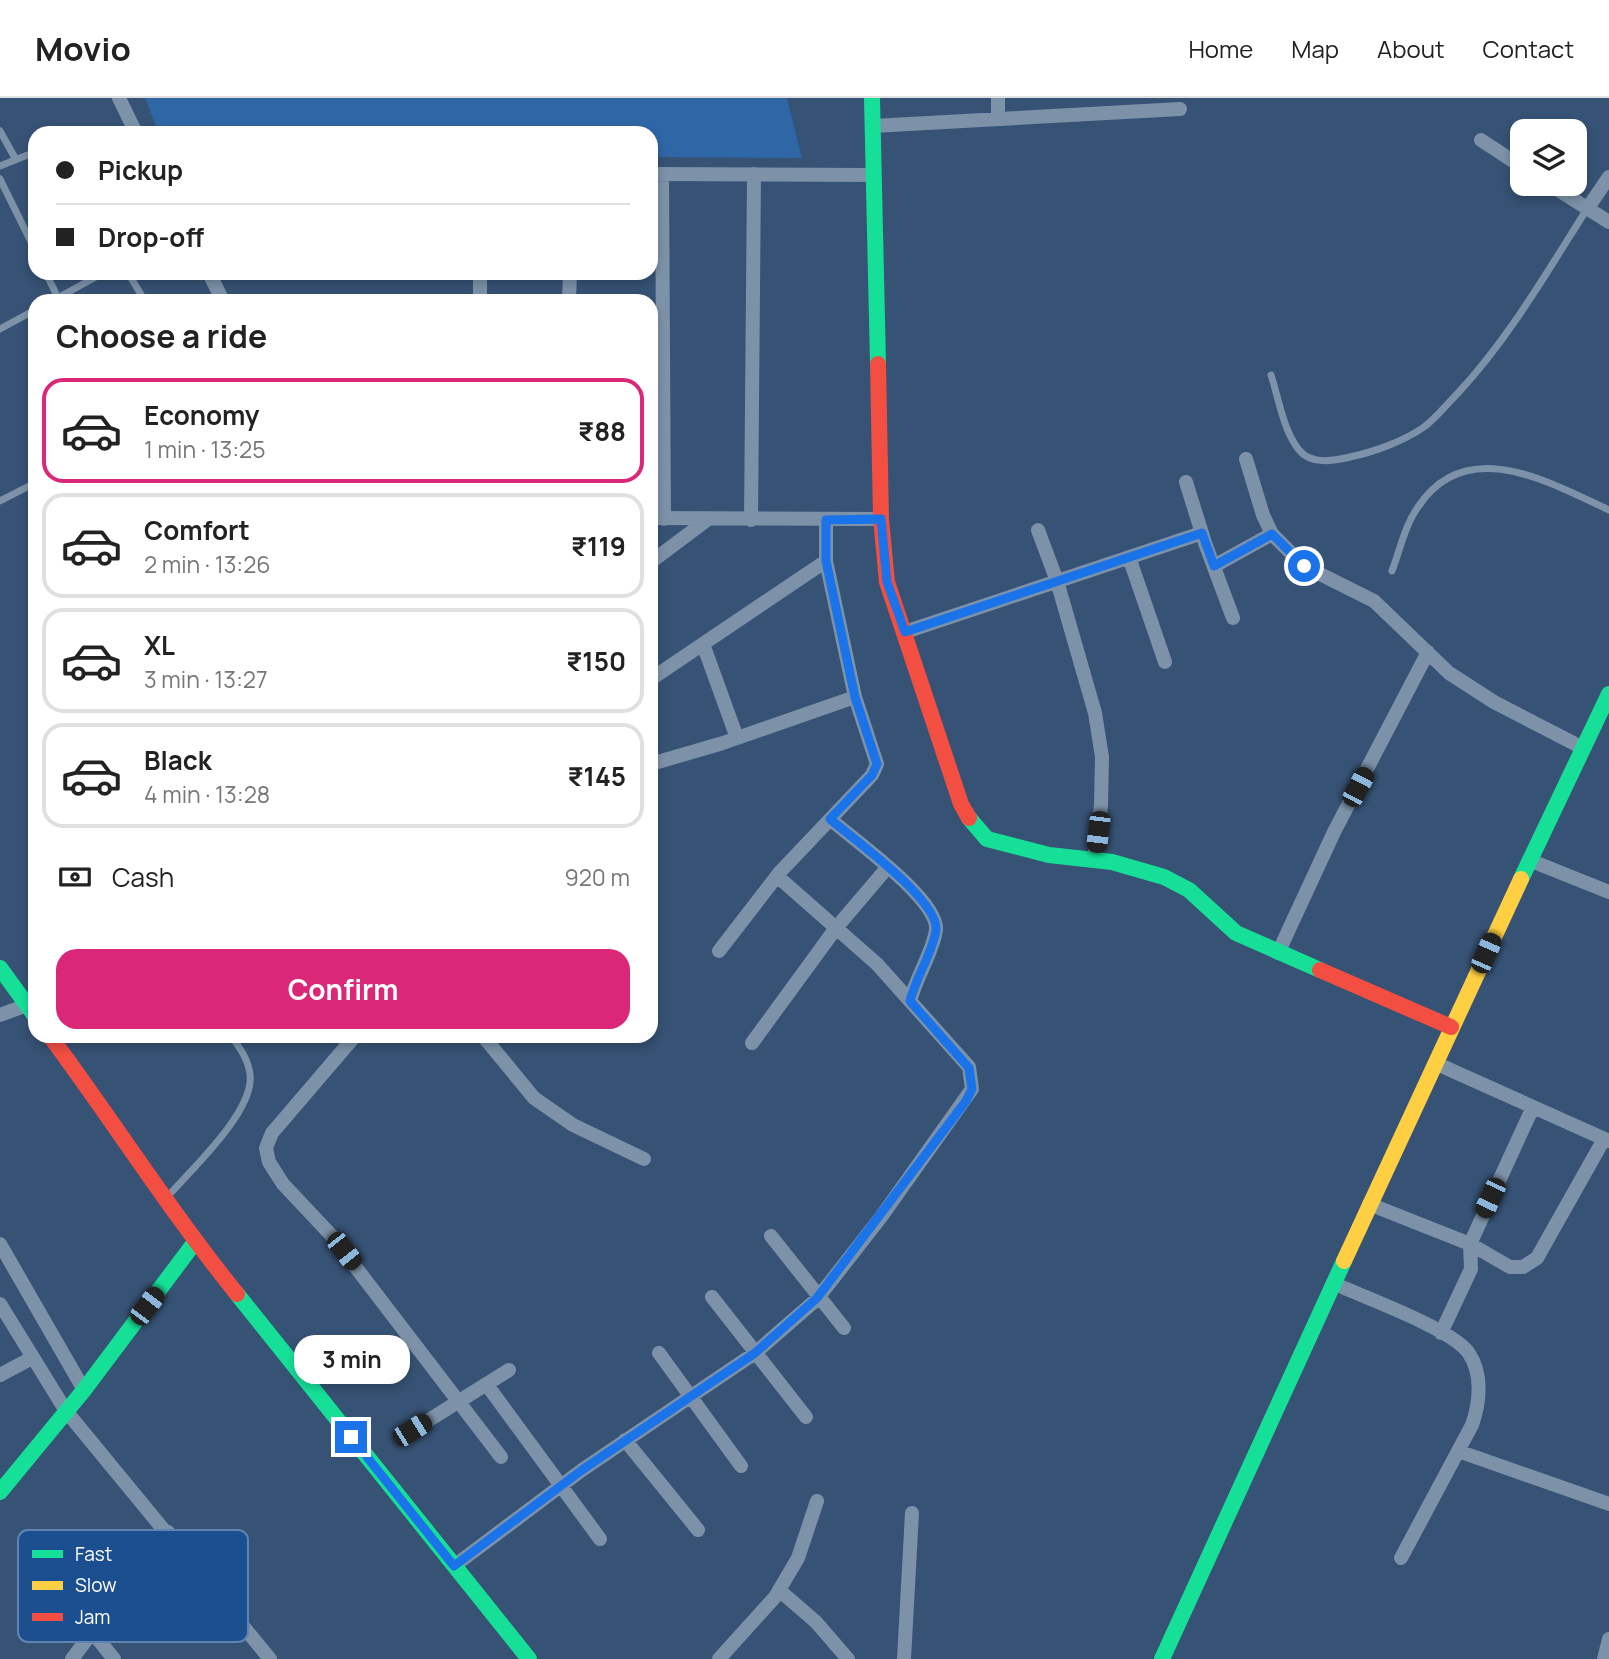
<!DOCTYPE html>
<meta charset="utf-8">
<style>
:root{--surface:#fff;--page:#f6f6f6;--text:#222;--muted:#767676;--line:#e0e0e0;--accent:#db2777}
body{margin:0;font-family:Manrope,sans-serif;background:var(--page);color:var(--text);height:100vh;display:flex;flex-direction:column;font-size:26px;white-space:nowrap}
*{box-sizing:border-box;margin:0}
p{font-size:23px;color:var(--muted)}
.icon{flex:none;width:38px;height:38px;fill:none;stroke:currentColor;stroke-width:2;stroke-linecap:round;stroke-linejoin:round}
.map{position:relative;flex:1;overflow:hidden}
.panel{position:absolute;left:28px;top:196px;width:630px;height:749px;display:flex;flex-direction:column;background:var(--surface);border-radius:21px;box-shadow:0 4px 10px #0003}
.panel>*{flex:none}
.guide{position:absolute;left:28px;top:28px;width:630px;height:154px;border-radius:21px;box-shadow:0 4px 10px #0003;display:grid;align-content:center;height:154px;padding:0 28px;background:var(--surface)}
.controls{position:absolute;left:1510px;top:21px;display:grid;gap:14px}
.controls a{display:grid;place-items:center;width:77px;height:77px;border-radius:14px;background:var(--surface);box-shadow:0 4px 10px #0003;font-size:35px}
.end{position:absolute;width:32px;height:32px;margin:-16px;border:9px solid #1a73e8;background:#fff;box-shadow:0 0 0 4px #fff}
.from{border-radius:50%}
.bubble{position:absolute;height:49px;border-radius:21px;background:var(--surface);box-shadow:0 4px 10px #0003;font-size:23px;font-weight:700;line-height:49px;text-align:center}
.car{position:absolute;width:21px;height:42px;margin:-21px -10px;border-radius:9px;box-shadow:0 0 5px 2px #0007;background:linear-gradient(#222 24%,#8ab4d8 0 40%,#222 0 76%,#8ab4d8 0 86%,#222 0)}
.guide b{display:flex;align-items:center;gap:24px;height:66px;font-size:26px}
.guide b+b{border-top:2px solid var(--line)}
.guide i{width:18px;height:18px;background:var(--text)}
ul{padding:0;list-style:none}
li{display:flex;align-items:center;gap:21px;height:105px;margin:0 14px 10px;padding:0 14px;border:4px solid var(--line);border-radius:21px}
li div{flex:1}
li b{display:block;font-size:26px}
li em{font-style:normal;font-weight:700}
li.current{border-color:var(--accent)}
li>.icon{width:63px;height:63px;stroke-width:1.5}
h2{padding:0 28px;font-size:32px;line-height:84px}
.pay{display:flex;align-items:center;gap:18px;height:77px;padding:0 28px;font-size:26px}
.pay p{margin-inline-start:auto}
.primary-button{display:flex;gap:14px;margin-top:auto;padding:14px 28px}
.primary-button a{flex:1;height:80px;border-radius:21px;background:var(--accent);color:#fff;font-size:28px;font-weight:700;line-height:80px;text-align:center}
header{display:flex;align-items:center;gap:42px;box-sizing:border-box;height:98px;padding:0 35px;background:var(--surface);border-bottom:2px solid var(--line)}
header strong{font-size:33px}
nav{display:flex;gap:38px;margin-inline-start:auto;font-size:24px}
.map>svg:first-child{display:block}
.grass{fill:#2f66a5}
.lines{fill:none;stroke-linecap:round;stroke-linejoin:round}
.lane{stroke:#7d92a8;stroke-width:7}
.street{stroke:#7d92a8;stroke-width:14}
.fast{stroke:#16e098;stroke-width:16}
.slow{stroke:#ffcf43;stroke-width:16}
.jam{stroke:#f24e42;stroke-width:16}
.route{stroke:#1a73e8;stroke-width:9}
.key{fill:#1b4f8f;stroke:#5f84b1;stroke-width:2}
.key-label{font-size:19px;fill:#fff}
</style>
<header>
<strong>Movio</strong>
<nav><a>Home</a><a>Map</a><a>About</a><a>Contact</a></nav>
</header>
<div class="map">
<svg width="1609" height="1561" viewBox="0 0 1609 1561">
<rect width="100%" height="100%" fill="#365274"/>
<path class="grass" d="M145 0H787L802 60 651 59V35H159Z"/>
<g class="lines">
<path class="lane" d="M0 33 15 60
M0 68 35 54
M0 81 35 152
M46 175 58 200
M128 175 145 203
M52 203 103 175
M0 231 35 212
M1271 277C1279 301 1283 332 1299 352 1311 367 1333 363 1350 359 1374 354 1404 343 1424 329 1436 320 1447 306 1458 295 1509 240 1547 174 1587 111
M0 403 35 385
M1392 473C1400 452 1405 427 1418 409 1466 336 1549 384 1609 412
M167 1099C191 1072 255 1013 250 976 248 961 240 950 231 938"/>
<path class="street" d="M119 0 136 35
M998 0V21
M873 28 1180 11
M1481 42 1522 69
M651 76 873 77
M662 76 664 421
M1549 86 1609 124
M1587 111 1609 79
M209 175 223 203
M480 175V203
M569 203 570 175
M1246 361 1263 417 1272 436 1304 468 1374 503 1449 575 1494 604 1583 650
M1186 384 1205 445 1233 520
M651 420 881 421
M751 422 754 76
M1038 432 1057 483 1095 615 1102 659 1101 707 1094 762
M1129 459 1165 564
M651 464 707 422
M1214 468 1272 436
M905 534 1202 435
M703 546 737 640
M651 581 826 463
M651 666 723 645 855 599
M830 721C853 741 939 802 936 832 933 854 916 879 910 903
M1529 762 1609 794
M719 853 780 774 872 677 877 666 855 599 826 463V422
M1278 855 1334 734 1428 554
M0 917 27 907
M355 938 272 1035 266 1050 269 1064 283 1086 331 1137 501 1359
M483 938 534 1000 573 1027 644 1061
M752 945 836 830 887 770
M1435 965 1609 1043
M1369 1106 1470 1146 1510 1169H1523L1537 1160 1604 1041
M771 1138 844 1230
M0 1146 84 1292
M1333 1185C1363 1199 1450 1230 1468 1254 1483 1275 1480 1304 1472 1327L1401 1460
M712 1199 806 1319
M0 1206 66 1313 270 1561
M1441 1235 1471 1171 1470 1146 1533 1009
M659 1255 741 1368
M0 1277 32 1260
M487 1287 600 1441
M413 1332 509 1272
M625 1342 698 1432
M1458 1353 1609 1406
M454 1468 582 1372 755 1255 817 1201 881 1119 972 991 969 969 877 866 777 778
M779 1492 816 1524 848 1561
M93 1535 114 1561
M72 1561 168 1434
M719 1561 775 1499 798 1460 817 1403
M904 1561 912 1415
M1604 1561 1609 1541"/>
<path class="fast" d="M872 0 878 266
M969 720 987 741 1049 757 1112 764 1164 779 1189 792 1236 835 1320 872
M1521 781 1609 596
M0 870 35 918
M237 1196 529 1561
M0 1394 84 1292 195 1144
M1162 1561 1344 1163"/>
<path class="slow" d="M1344 1163 1521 781"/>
<path class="jam" d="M878 266 881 421 887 484 961 706 969 720
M1320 872 1451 929
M50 938C113 1023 170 1113 237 1196"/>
</g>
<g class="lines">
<path class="route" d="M351 1339 454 1468 582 1372 755 1255 817 1200 966 1003 972 991 969 970 910 903C916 879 933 854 936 832 939 802 853 741 830 721L872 677 877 666 855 599 826 463V422L881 421 887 484 905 534 1202 435 1214 468 1272 436 1304 468"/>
</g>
<rect x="18" y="1432" width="230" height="112" rx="10" class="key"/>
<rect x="32" y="1452" width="31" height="8" fill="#16e098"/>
<rect x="32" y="1483" width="31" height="9" fill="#ffcf43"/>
<rect x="32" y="1515" width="31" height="8" fill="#f24e42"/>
<g class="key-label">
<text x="75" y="1463">Fast</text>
<text x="75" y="1494">Slow</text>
<text x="75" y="1526">Jam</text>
</g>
</svg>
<div class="controls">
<a><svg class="icon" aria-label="layers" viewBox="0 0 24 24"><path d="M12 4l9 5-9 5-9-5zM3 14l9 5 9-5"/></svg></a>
</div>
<i class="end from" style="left:1304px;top:468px"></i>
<i class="end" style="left:351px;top:1339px"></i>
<div class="bubble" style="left:294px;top:1237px;width:116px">3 min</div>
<i class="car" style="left:1358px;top:689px;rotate:28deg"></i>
<i class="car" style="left:1098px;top:734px;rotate:187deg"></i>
<i class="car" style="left:1486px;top:855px;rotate:24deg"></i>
<i class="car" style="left:1490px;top:1100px;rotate:205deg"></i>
<i class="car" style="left:344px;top:1153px;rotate:142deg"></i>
<i class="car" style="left:147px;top:1208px;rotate:37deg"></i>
<i class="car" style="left:412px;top:1332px;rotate:58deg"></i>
<div class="guide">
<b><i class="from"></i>Pickup</b>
<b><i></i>Drop-off</b>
</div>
<section class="panel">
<h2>Choose a ride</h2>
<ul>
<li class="current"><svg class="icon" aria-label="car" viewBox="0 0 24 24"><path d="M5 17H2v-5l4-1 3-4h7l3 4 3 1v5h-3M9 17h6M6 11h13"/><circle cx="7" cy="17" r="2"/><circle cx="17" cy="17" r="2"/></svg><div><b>Economy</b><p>1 min · 13:25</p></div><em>₹88</em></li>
<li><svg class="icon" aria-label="car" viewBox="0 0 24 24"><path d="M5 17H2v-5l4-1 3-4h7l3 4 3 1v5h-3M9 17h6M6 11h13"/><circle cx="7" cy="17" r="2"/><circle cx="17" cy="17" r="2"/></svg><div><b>Comfort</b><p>2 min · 13:26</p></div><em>₹119</em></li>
<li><svg class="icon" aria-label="car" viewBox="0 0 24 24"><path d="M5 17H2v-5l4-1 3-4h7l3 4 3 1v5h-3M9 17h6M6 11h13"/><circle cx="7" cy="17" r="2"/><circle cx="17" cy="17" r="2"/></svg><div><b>XL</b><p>3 min · 13:27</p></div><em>₹150</em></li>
<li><svg class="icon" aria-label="car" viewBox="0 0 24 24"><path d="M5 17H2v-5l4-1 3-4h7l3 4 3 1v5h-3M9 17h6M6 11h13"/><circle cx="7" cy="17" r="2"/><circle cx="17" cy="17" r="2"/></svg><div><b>Black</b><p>4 min · 13:28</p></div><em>₹145</em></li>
</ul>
<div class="pay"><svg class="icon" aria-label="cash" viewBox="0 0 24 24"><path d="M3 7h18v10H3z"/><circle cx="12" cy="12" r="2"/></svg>Cash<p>920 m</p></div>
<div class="primary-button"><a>Confirm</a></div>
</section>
</div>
